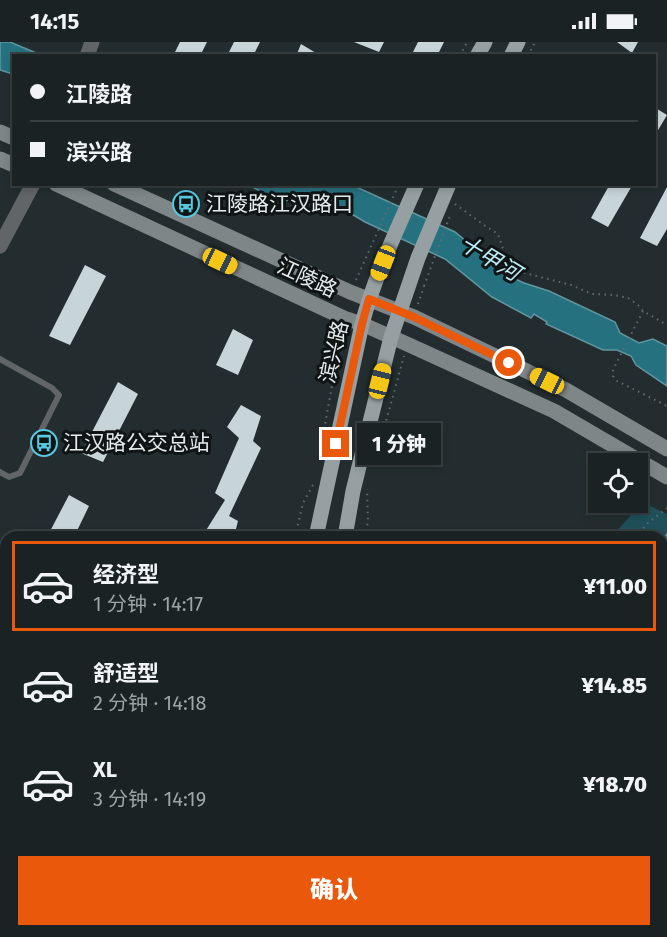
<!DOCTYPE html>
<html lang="zh">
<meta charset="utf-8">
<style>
:root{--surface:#1a2223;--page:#272f30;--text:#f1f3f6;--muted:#9fa4a6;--line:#383f41;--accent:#ea580c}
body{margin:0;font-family:"Fira Sans","Noto Sans SC",sans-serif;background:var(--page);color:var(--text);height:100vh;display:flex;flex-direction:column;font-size:22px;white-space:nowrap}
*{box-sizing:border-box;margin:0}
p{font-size:20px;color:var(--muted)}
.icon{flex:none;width:33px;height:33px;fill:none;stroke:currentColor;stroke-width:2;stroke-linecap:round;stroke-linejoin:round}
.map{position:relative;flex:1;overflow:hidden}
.details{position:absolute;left:0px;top:489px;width:668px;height:406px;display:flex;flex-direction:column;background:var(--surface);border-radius:18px 18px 0 0;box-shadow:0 3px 9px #0003,0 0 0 2px var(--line)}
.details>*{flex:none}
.guide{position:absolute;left:12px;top:12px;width:644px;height:132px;border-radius:0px;box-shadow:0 3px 9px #0003,0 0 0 2px var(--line);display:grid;align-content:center;height:132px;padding:0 18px;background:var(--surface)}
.tools{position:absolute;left:588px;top:411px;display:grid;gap:12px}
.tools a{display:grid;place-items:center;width:60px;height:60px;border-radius:0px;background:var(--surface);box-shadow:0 3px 9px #0003,0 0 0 2px var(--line);font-size:30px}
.end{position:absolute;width:27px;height:27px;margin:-14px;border:8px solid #ea580c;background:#fff;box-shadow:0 0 0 3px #fff}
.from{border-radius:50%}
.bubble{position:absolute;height:42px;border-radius:0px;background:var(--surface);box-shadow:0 3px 9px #0003,0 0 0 2px var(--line);font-size:20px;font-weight:800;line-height:42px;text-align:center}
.car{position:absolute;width:18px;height:36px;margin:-18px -9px;border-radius:8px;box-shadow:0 0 4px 2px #0007;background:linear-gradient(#f5c518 24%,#345 0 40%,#f5c518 0 76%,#345 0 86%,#f5c518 0)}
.guide b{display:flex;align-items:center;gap:21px;height:57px;font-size:22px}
.guide b+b{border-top:2px solid var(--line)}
.guide i{width:15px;height:15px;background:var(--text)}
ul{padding:10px 0 0;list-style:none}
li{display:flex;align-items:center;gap:18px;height:90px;margin:0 12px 9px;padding:0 6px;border:3px solid transparent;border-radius:0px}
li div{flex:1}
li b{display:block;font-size:22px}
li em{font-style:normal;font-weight:800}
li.on{border-color:var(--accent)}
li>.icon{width:54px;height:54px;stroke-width:1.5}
.button{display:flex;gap:12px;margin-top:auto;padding:12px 18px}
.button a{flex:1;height:69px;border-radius:0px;background:var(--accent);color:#fff;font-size:24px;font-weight:800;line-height:69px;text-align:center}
.status{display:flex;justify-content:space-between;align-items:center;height:42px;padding:0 30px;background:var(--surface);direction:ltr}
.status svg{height:16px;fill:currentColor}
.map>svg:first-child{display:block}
.built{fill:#27393d}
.green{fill:#1f505a}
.water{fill:#26717f;stroke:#5f96a0;stroke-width:1.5}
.building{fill:#c8d5d8}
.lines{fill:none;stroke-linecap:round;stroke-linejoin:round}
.path{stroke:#626b6d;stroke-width:2;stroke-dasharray:1.5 4.5;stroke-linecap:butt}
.service{stroke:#616567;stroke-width:6}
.tertiary{stroke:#616567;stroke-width:15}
.secondary{stroke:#7f8688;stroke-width:15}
.primary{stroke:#96a0a2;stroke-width:15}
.path-bridge{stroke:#626b6d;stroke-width:2;stroke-dasharray:1.5 4.5;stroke-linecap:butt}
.route{stroke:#ea580c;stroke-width:8}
.labels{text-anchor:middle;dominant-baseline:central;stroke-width:6;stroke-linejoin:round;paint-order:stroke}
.poi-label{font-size:21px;fill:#e4ebec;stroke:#101415;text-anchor:start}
.street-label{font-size:21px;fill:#e4ebec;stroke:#101415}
.water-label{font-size:22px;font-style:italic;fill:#bdebf6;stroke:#101415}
</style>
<div class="status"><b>14:15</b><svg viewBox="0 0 49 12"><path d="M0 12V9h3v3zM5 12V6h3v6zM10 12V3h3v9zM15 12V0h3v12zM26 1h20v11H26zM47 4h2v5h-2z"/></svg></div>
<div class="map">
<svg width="667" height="895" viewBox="0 0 667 895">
<rect width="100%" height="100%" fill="#232d2f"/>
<path class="built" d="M0 733 6 736V890H66L59 895H0Z"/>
<path class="green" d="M642 460 667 472V492L662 498V495H612Z
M94 890H221L220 895H87Z"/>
<path class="water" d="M0 0H10L41 13 14 14 13 32 0 28Z
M248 143H352L455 190 484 214 500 230 524 241 549 249 615 280 620 291 639 301 653 297 667 304V344L636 323 631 314 617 308H603L546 282 547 280 534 272 531 276 492 255 445 217 365 180 350 171 328 165 293 160 266 152Z
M667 492V571L662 578V498Z
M322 890H400L393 895H319Z"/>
<path class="building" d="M180 0H207L200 14H173Z
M234 0H260L253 14H227Z
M354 0H384L379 10Z
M418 0H444L437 14H411Z
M617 0H638L632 11Z
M301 2 321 14H296Z
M654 65 667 73 654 95Z
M610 142H633L608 185 591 176Z
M667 145V187L657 204 640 196Z
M85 223 106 234 70 303 49 294Z
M233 287 253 298 238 333 216 323Z
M118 340 138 352 103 420 81 411Z
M241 363 261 374 253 399 261 406 229 474 238 479 234 495H210L205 490 225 458 215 451 239 396 227 385Z
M69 453 89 464 74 495H47Z"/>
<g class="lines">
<path class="path" d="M460 14 467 0
M528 14 535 0
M455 162 484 183 498 192 507 219 512 225 521 230 571 243 592 252 614 253 628 256 637 262 643 269 667 283
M356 238 399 142
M418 262 424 244
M643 269 613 328V334L617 339 667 364
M320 411 342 287
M375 419 404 314
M295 495 303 461 313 443
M365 495 368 479 367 447
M635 495 648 481 667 466
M187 890 189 895
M204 890 206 893 205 895
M104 895 119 890
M135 895 141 890
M154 895 158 890
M240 895 241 890
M298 895 299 890
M301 895 308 890"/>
<path class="service" d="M0 317 52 346 59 353 20 431 9 435 0 430"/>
<path class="tertiary" d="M87 14 92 0
M0 204 33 142
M0 603 6 604"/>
<path class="secondary" d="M0 90 14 96
M0 117 14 123
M56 142 344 276 362 282 407 302 554 369 667 435
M114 142 350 250 414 275 566 348 667 407"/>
<path class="primary" d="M477 14 485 0
M511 14 518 0
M316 495 362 282C375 233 397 188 417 142
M345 495 353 449 391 295 418 216 449 142
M254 895 255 890
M283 895 284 890"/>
<path class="path-bridge" d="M424 244 451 171"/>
</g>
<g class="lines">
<path class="route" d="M336 402 362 282 369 257 414 275 509 321"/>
</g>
<defs>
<symbol id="bus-ring" viewBox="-11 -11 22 22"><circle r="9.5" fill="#101415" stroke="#56c9e0" stroke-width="1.5"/><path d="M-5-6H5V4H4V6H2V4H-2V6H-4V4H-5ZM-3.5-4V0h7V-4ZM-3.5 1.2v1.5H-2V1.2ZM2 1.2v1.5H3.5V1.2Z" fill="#56c9e0"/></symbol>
</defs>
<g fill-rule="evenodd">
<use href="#bus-ring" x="171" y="147" width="30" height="30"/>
<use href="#bus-ring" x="29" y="386" width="30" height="30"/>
</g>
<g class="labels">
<g class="poi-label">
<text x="206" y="162">江陵路江汉路口</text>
<text x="63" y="401">江汉路公交总站</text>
</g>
<g class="street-label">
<text transform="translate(307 236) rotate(25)">江陵路</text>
<text transform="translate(334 310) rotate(-77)">滨兴路</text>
</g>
<g class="water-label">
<text transform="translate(490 216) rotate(31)">十甲河</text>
</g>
</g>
</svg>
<div class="tools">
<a><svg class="icon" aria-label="locate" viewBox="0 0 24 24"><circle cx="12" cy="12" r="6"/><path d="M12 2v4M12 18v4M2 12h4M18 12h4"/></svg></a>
</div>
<i class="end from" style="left:509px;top:321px"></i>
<i class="end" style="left:336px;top:402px"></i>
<div class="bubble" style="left:357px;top:381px;width:84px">1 分钟</div>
<i class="car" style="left:220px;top:219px;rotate:115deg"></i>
<i class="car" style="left:383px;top:221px;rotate:201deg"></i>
<i class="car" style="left:380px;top:339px;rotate:14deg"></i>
<i class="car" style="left:547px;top:339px;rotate:296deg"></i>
<div class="guide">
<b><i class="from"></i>江陵路</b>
<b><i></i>滨兴路</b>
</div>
<section class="details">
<ul>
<li class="on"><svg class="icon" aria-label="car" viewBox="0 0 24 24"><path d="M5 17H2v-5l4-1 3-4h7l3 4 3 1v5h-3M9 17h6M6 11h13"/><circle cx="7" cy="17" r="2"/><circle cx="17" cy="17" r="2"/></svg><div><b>经济型</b><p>1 分钟 · 14:17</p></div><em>¥11.00</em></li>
<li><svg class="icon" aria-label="car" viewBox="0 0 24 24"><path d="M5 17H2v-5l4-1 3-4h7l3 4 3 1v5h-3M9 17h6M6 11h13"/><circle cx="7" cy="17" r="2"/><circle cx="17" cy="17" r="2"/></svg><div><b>舒适型</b><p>2 分钟 · 14:18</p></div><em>¥14.85</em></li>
<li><svg class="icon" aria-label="car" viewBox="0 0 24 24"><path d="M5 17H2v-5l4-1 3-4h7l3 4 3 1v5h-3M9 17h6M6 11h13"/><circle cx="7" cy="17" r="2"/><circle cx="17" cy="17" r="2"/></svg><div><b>XL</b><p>3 分钟 · 14:19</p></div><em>¥18.70</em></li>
</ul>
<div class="button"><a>确认</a></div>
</section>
</div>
